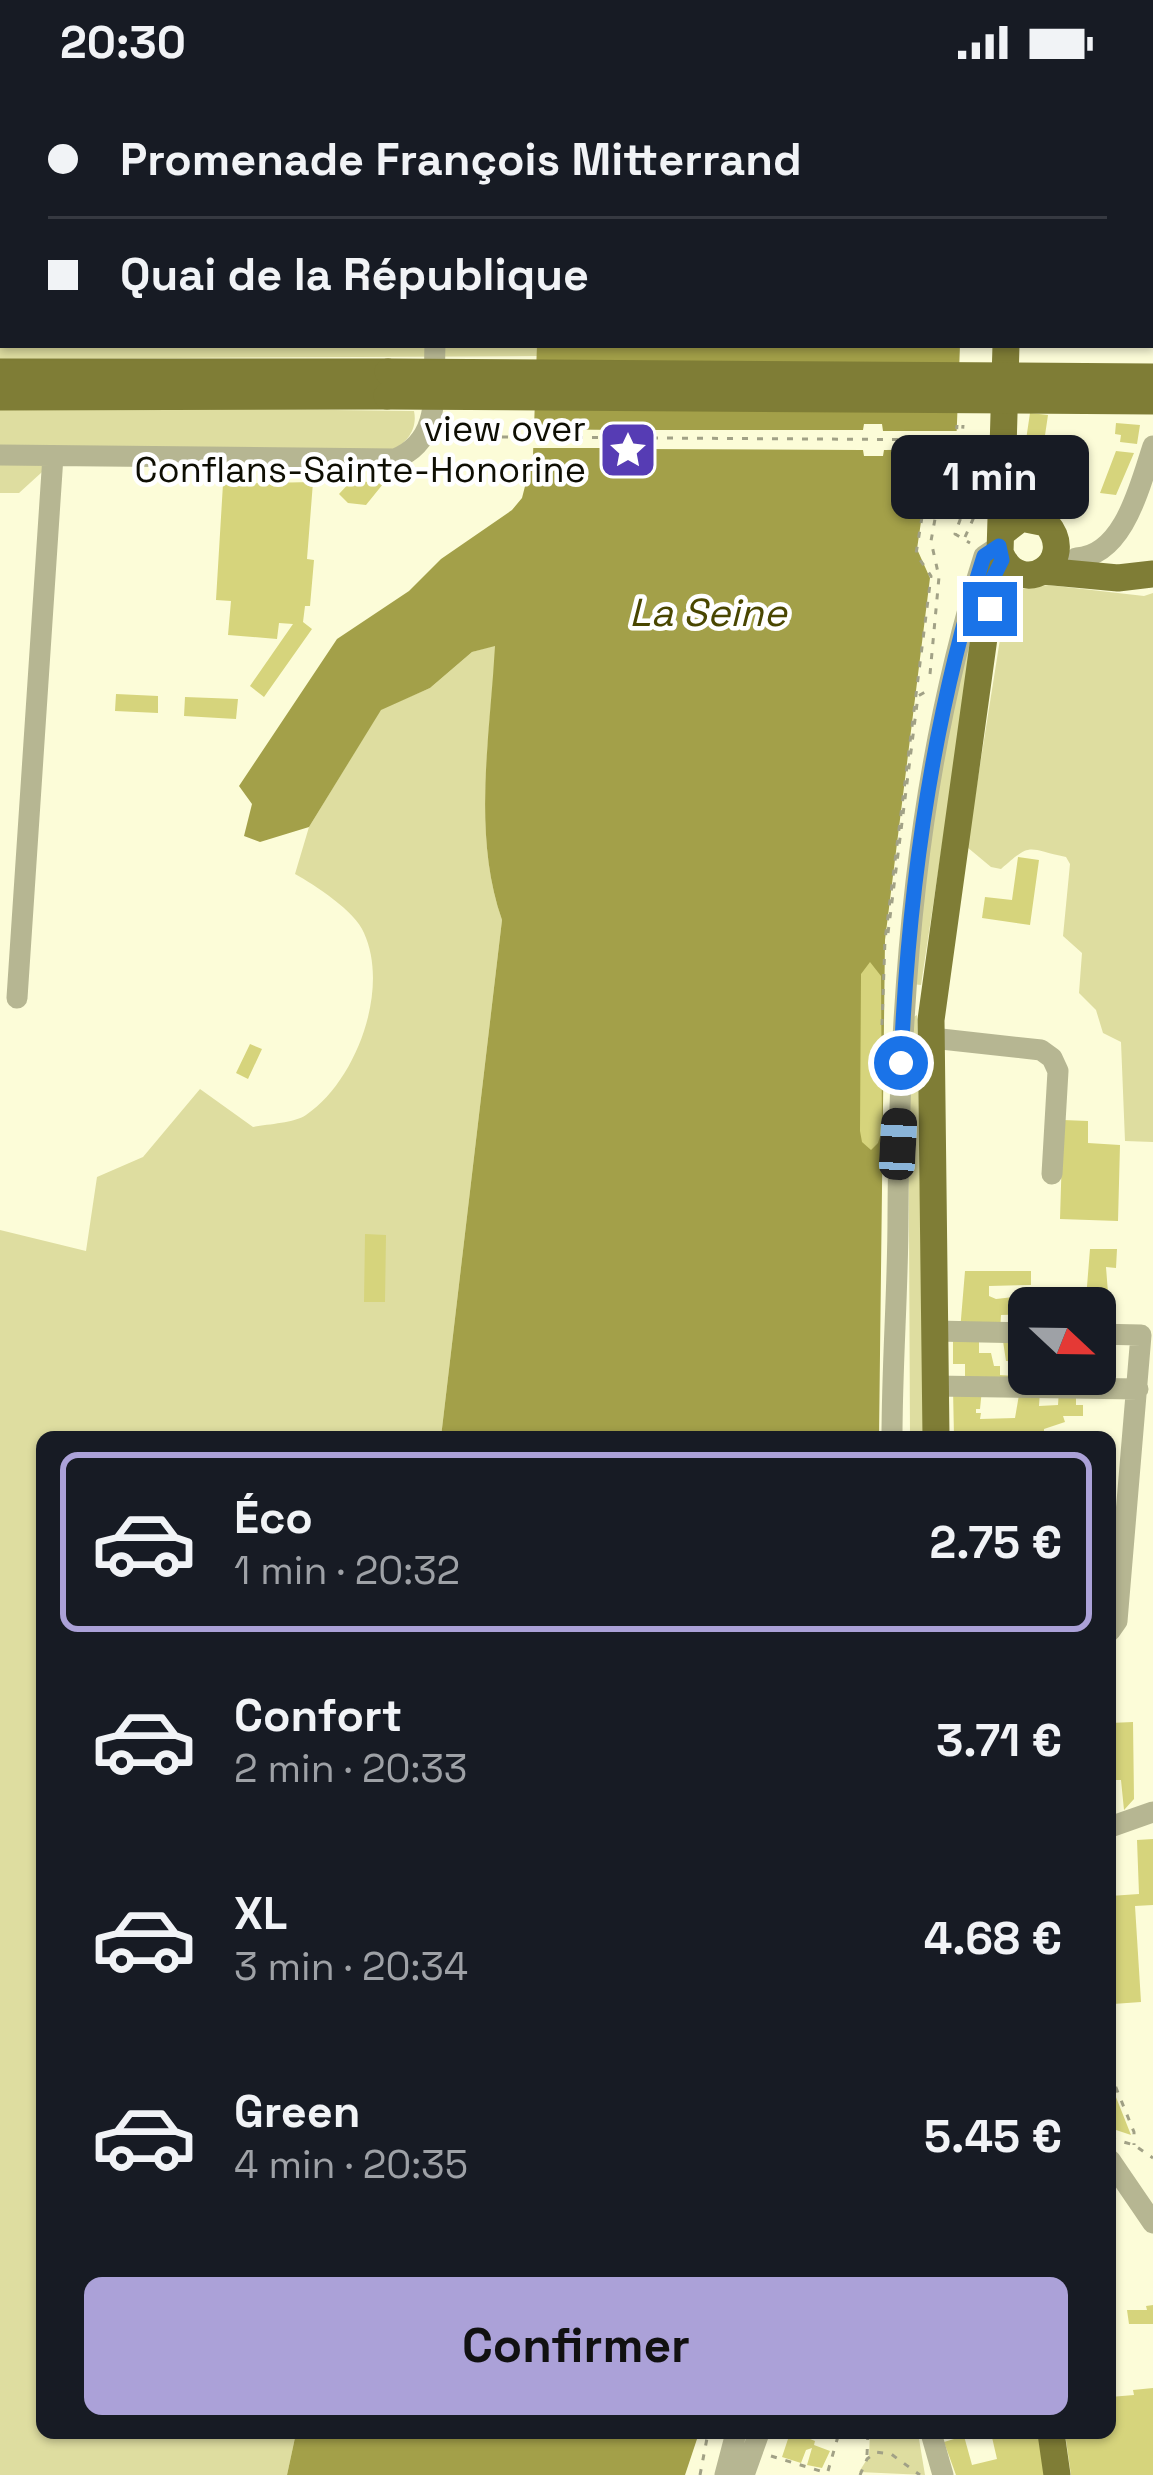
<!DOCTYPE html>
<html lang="fr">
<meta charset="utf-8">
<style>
:root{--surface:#171b24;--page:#242831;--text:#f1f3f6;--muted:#9ea1a6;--line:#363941;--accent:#aba1d8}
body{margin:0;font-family:"Space Grotesk",sans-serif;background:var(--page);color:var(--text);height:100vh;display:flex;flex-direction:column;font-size:45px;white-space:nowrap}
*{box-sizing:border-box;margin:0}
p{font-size:39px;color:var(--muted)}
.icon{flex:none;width:66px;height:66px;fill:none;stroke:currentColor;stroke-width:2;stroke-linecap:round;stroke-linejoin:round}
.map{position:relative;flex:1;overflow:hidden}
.panel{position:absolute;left:36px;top:1347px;width:1080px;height:1008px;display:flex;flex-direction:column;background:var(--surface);border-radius:18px;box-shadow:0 3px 9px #0004}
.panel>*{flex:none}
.top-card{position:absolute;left:0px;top:0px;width:1155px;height:264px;box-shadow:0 3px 9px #0004;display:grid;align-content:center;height:264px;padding:0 48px;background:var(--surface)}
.needle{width:78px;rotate:112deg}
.fabs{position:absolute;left:1008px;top:1203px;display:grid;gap:24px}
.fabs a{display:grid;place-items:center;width:108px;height:108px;border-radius:18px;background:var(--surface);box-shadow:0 3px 9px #0004;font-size:60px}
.end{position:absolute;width:54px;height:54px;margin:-27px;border:15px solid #1a73e8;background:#fff;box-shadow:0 0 0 6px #fff}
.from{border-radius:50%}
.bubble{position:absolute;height:84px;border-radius:18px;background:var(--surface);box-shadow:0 3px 9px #0004;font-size:39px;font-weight:600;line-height:84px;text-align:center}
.car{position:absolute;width:36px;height:72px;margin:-36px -18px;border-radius:15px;box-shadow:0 0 9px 3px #0007;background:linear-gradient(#222 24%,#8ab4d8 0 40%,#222 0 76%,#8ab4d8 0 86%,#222 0)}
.top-card b{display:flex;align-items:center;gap:42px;height:114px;font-size:45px}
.top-card b+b{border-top:3px solid var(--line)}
.top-card i{width:30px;height:30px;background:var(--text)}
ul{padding:21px 0 0;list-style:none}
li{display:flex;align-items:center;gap:36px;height:180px;margin:0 24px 18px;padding:0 24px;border:6px solid transparent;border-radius:18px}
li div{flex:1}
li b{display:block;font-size:45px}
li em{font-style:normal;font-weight:600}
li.current{border-color:var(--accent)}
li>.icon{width:108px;height:108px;stroke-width:1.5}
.primary-button{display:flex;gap:24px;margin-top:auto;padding:24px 48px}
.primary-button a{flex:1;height:138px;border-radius:18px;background:var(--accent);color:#111;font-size:48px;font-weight:600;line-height:138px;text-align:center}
.status{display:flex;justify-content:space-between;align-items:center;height:84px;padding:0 60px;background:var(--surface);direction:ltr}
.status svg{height:33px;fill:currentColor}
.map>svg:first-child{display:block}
.green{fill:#dedda0}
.water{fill:#a3a049}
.pier{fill:#fcfcd8}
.building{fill:#d6d47c}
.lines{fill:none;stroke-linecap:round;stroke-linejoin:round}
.path{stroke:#a1a186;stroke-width:3;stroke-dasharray:6 9;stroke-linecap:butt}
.minor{stroke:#b6b692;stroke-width:21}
.major{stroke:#7f7d36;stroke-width:27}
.path-bridge{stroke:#a1a186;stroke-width:3;stroke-dasharray:6 9;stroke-linecap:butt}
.major-bridge{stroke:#7f7d36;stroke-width:27}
.route{stroke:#1a73e8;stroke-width:15}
.labels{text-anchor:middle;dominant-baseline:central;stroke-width:9;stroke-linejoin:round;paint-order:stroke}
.poi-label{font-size:36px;fill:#0e0e03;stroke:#fff;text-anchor:end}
.water-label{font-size:39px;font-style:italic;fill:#494600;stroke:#fff}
</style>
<div class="status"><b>20:30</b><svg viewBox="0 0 49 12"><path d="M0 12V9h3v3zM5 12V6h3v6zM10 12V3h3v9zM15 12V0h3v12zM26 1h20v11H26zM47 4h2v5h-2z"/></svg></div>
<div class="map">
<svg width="1153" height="2391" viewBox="0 0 1153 2391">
<rect width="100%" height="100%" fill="#fcfcd8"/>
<path class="green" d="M0 179 3 261H537V272L0 275Z
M0 322 414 327C418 346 406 360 389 368H64L19 409H0Z
M1048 501 1144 512 1153 509V1058L1125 1057 1121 958 1103 949 1096 926 1079 909 1082 869 1063 852 1070 780 1066 773C1025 764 1032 758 1001 785L991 783 967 763 1001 549 1009 524 1022 505Z
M978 524 921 901 912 900 948 620Z
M496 561C490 652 472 749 502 836L441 1353H42V2349H296L287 2391H0V1146L86 1167 97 1093 143 1073 200 1005 253 1043C268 1040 294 1039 306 1031 356 997 390 906 364 849 355 827 315 801 295 790L309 743 381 625 430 604 472 568Z
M917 931 924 1353H910L908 936Z
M870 2349H918L925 2391 859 2388 869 2372Z"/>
<path class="water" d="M537 261H960L955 390 922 431 917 465 930 494 885 856 879 1353H441L502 836C472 749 490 653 495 562L472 568 430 604 381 626 309 743 260 758 244 752 252 720 239 702 337 555 409 507 441 475 512 426 522 414 533 371Z
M296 2349H699L685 2391H287Z"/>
<path class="pier" d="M620 340 639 341 640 346H863L864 340H882L883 347H963L962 365 884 366 883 372H864L863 366 639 365 638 371H619V364H527L528 345 619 346Z"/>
<path class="building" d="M1030 329 1048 331 1044 358 1026 356Z
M1116 339 1140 341 1137 360 1120 358 1121 351 1115 350Z
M1116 367 1134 369 1116 411 1100 409Z
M1027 377 1058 381 1057 403 1027 401Z
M352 396 383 400 366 421 348 419 339 410Z
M313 398 307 475 314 476 310 522H305L303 538 312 545 264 613 250 602 293 540 279 539 277 555 228 551 231 517 216 516 223 400Z
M116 610 158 612V629L115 627Z
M185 613 238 615 236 635 184 632Z
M1018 773 1039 776 1030 841 982 834 985 813 1012 816Z
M870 878 881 892 882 1046 878 1059 871 1066 862 1058 860 1047 861 890Z
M250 960 262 965 248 995 236 989Z
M1063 1036 1088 1037V1059L1120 1061 1118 1137 1060 1135Z
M365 1150 386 1151 385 1218H364Z
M1090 1165H1117L1116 1184 1106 1183 1111 1248H1095L1093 1215H1086Z
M965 1187H1031V1201L989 1202V1212L996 1215 1031 1211 1029 1230 1001 1231 1000 1248 960 1247Z
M953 1252 979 1253V1269H991L994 1282H1000V1291L1015 1292V1283H1029V1290H1041L1027 1299 965 1300V1280H953Z
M1014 1253V1264H1029V1278L1006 1277 1003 1257Z
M953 1305H982L980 1325H976V1329H981L980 1335 1015 1334 1020 1305 1040 1306 1039 1322 1058 1321 1059 1306H1076V1321H1083V1332H1063L1065 1338 1044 1345V1349L954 1353Z
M1133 1638 1134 1715 1124 1726 1121 1696H1111L1110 1639Z
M1153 1755V1821L1135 1822 1141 1918 1113 1920 1110 1812 1139 1810 1137 1756Z
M1110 1998 1131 2051 1110 2044Z
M1153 2221V2240H1129L1127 2226H1147L1146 2222Z
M1153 2304V2391H1071L1065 2349H1110V2313L1134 2311 1133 2306Z
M790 2349H812L810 2355 815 2357 814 2361 830 2367 822 2384 807 2381 812 2364 806 2366 801 2379 782 2373Z
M991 2349H1038L1044 2391H956L944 2358 964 2352 972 2381 997 2375Z"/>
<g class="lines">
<path class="path" d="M969 3V0
M982 3V0
M444 351 502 353
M970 356 981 361
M953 411 965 422 955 450 970 459
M965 453 978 424
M930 590 939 493 931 457 935 435 958 405 963 341
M888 849 918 612 927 607
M882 941 885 856 931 492 916 470 922 433 953 395 957 341
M1110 1989 1134 2048V2061
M1110 2054 1134 2061 1153 2074
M867 2371 868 2349
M771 2372 827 2389
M828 2387 839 2349
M700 2391 708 2349
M860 2391 867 2375 876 2368 891 2370 920 2391"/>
<path class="minor" d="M504 0V3
M31 3 46 0
M0 9H3
M0 179H3
M0 371 395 375C443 356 433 304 435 261
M1076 474C1124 472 1140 401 1153 362
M17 914 53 372
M932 954 1041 966 1052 974 1058 987 1052 1090
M935 1247 1029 1249
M1095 1250 1141 1251 1117 1537 1110 1547
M935 1302 1138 1305
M892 1353C892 1280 898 1206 898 1133 899 910 916 685 984 472L999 462
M1110 1743 1153 1728
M1110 2076 1153 2139
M931 2349 943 2391
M725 2391 736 2349
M744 2391 759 2349"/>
<path class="major" d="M1014 3V0
M0 288H388
M0 313 387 312
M1003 448 1021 434 1046 439C1080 477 1021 517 1000 469L1006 261
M1043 487 1118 494 1153 490
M936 1353 931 936 992 496 1002 476
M1051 2349 1057 2391"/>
<path class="path-bridge" d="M502 353 970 356"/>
<path class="major-bridge" d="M388 288 1153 293
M387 312 1153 317"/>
</g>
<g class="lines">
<path class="route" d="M901 979C908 809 932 634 984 472L999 462 1002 476 992 496 990 525"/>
</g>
<defs>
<symbol id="sight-square" viewBox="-11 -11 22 22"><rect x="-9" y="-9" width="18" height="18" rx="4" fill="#563cb4" stroke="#fff"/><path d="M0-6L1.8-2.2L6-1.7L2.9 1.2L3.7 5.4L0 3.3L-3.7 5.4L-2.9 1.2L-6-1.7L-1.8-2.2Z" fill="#fff"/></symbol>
</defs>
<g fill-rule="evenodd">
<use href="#sight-square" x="595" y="333" width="66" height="66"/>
</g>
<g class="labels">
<g class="poi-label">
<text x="586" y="345">view over<tspan x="586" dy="41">Conflans-Sainte-Honorine</tspan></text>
</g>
<g class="water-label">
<text x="708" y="528">La Seine</text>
</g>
</g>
</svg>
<div class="fabs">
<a><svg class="needle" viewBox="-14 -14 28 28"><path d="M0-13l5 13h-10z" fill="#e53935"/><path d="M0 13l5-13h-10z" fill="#9ea1a6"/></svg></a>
</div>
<i class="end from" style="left:901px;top:979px"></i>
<i class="end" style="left:990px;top:525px"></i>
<div class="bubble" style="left:891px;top:351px;width:198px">1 min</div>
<i class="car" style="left:898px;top:1060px;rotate:3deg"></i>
<div class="top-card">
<b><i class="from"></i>Promenade François Mitterrand</b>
<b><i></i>Quai de la République</b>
</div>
<section class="panel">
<ul>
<li class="current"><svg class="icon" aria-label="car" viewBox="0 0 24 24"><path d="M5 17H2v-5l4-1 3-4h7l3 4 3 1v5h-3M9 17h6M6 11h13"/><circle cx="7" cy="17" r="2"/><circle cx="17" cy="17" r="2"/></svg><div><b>Éco</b><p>1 min · 20:32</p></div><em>2.75 €</em></li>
<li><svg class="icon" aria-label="car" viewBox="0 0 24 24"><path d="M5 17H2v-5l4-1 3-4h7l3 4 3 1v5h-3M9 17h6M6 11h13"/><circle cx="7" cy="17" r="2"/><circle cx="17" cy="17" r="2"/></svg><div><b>Confort</b><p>2 min · 20:33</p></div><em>3.71 €</em></li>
<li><svg class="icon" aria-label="car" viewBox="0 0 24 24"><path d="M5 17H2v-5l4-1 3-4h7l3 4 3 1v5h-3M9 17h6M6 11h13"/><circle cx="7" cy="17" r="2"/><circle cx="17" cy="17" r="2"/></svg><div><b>XL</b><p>3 min · 20:34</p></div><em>4.68 €</em></li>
<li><svg class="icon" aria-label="car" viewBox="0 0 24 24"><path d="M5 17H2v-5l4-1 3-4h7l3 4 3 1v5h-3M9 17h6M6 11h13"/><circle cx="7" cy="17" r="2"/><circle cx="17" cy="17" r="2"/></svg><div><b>Green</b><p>4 min · 20:35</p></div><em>5.45 €</em></li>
</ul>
<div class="primary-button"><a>Confirmer</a></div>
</section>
</div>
